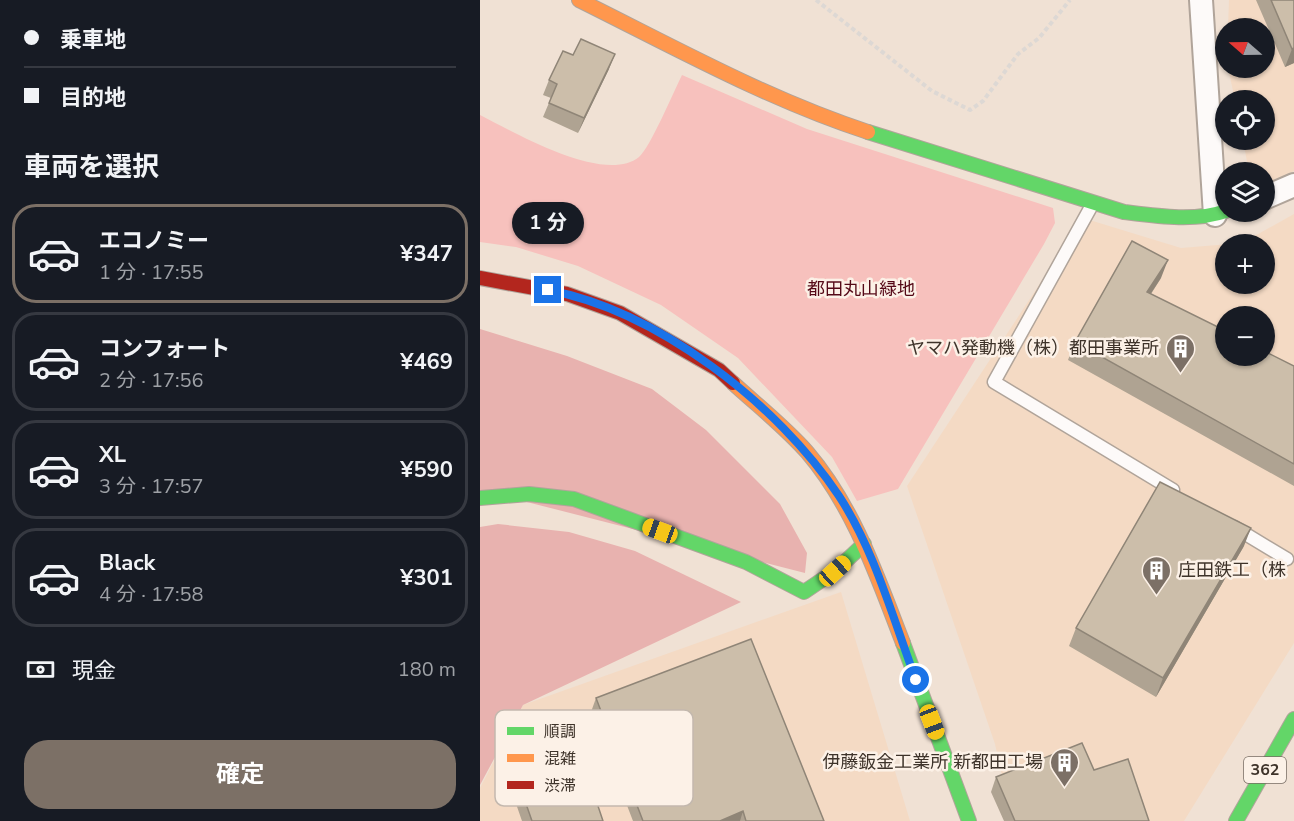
<!DOCTYPE html>
<html lang="ja">
<meta charset="utf-8">
<style>
:root{--surface:#171b24;--page:#242831;--text:#f1f3f6;--muted:#9ea1a6;--line:#363941;--accent:#7c7066}
body{margin:0;font-family:"Nunito Sans","Noto Sans JP",sans-serif;background:var(--page);color:var(--text);height:100vh;display:flex;flex-direction:column;font-size:22px;white-space:nowrap}
*{box-sizing:border-box;margin:0}
p{font-size:20px;color:var(--muted)}
.icon{flex:none;width:33px;height:33px;fill:none;stroke:currentColor;stroke-width:2;stroke-linecap:round;stroke-linejoin:round}
.map{position:relative;flex:1;overflow:hidden}
.sheet{display:flex;flex-direction:column;background:var(--surface);width:480px}
.sheet>*{flex:none}
.top-card{display:grid;align-content:center;height:132px;padding:0 24px;background:var(--surface)}
.needle{width:39px;rotate:290deg}
.controls{position:absolute;left:735px;top:18px;display:grid;gap:12px}
.controls a{display:grid;place-items:center;width:60px;height:60px;border-radius:50%;background:var(--surface);box-shadow:0 2px 4px #0004;font-size:30px}
.end{position:absolute;width:27px;height:27px;margin:-14px;border:8px solid #1a73e8;background:#fff;box-shadow:0 0 0 3px #fff}
.from{border-radius:50%}
.bubble{position:absolute;height:42px;border-radius:21px;background:var(--surface);box-shadow:0 2px 4px #0004;font-size:20px;font-weight:700;line-height:42px;text-align:center}
.car{position:absolute;width:18px;height:36px;margin:-18px -9px;border-radius:8px;box-shadow:0 0 4px 2px #0007;background:linear-gradient(#f5c518 24%,#345 0 40%,#f5c518 0 76%,#345 0 86%,#f5c518 0)}
.top-card b{display:flex;align-items:center;gap:21px;height:57px;font-size:22px}
.top-card b+b{border-top:2px solid var(--line)}
.top-card i{width:15px;height:15px;background:var(--text)}
ul{padding:0;list-style:none}
li{display:flex;align-items:center;gap:18px;height:99px;margin:0 12px 9px;padding:0 12px;border:3px solid var(--line);border-radius:24px}
li div{flex:1}
li b{display:block;font-size:22px}
li em{font-style:normal;font-weight:700}
li.on{border-color:var(--accent)}
li>.icon{width:54px;height:54px;stroke-width:1.5}
h2{padding:0 24px;font-size:27px;line-height:72px}
.pay{display:flex;align-items:center;gap:15px;height:66px;padding:0 24px;font-size:22px}
.pay p{margin-inline-start:auto}
.primary-button{display:flex;gap:12px;margin-top:auto;padding:12px 24px}
.primary-button a{flex:1;height:69px;border-radius:24px;background:var(--accent);color:#fff;font-size:24px;font-weight:700;line-height:69px;text-align:center}
main{display:flex;flex:1;min-height:0}
.map>svg:first-child{display:block}
.built{fill:#f4dac4;fill-rule:evenodd}
.green{fill:#f7c1bd}
.forest{fill:#e8b2af}
.lines{fill:none;stroke-linecap:round;stroke-linejoin:round}
.lane-casing{stroke:#b0a49a;stroke-width:15}
.street-casing{stroke:#b0a49a;stroke-width:26}
.fast-casing{stroke:#b0a49a;stroke-width:16}
.slow-casing{stroke:#b0a49a;stroke-width:16}
.jam-casing{stroke:#b0a49a;stroke-width:16}
.path{stroke:#ddd8d4;stroke-width:4;stroke-dasharray:4.5 3;stroke-linecap:butt}
.lane{stroke:#fdfaf9;stroke-width:12}
.street{stroke:#fdfaf9;stroke-width:22}
.fast{stroke:#63d668;stroke-width:14}
.slow{stroke:#ff974d;stroke-width:14}
.jam{stroke:#b3261e;stroke-width:14}
.wall{fill:#afa392}
.shaded-wall{fill:#8f8577}
.building{fill:#ccbeaa;stroke:#8f8577;stroke-width:1.5}
.route{stroke:#1a73e8;stroke-width:8}
.labels{text-anchor:middle;dominant-baseline:central;stroke-width:5;stroke-linejoin:round;paint-order:stroke}
.shield{fill:#fcf1e7;stroke:#776c63;stroke-width:1.5}
.shield-label{font-size:16px;font-weight:bold;fill:#3e332a}
.park-label{font-size:18px;fill:#550917;stroke:#fcf1e7}
.poi-label{font-size:18px;fill:#3e332a;stroke:#fcf1e7;text-anchor:end}
.key{fill:#fcf1e7;stroke:#c3b8ae;stroke-width:1.5}
.key-label{font-size:16px;fill:#3e332a}
</style>
<main>
<section class="sheet">
<div class="top-card">
<b><i class="from"></i>乗車地</b>
<b><i></i>目的地</b>
</div>
<h2>車両を選択</h2>
<ul>
<li class="on"><svg class="icon" aria-label="car" viewBox="0 0 24 24"><path d="M5 17H2v-5l4-1 3-4h7l3 4 3 1v5h-3M9 17h6M6 11h13"/><circle cx="7" cy="17" r="2"/><circle cx="17" cy="17" r="2"/></svg><div><b>エコノミー</b><p>1 分 · 17:55</p></div><em>¥347</em></li>
<li><svg class="icon" aria-label="car" viewBox="0 0 24 24"><path d="M5 17H2v-5l4-1 3-4h7l3 4 3 1v5h-3M9 17h6M6 11h13"/><circle cx="7" cy="17" r="2"/><circle cx="17" cy="17" r="2"/></svg><div><b>コンフォート</b><p>2 分 · 17:56</p></div><em>¥469</em></li>
<li><svg class="icon" aria-label="car" viewBox="0 0 24 24"><path d="M5 17H2v-5l4-1 3-4h7l3 4 3 1v5h-3M9 17h6M6 11h13"/><circle cx="7" cy="17" r="2"/><circle cx="17" cy="17" r="2"/></svg><div><b>XL</b><p>3 分 · 17:57</p></div><em>¥590</em></li>
<li><svg class="icon" aria-label="car" viewBox="0 0 24 24"><path d="M5 17H2v-5l4-1 3-4h7l3 4 3 1v5h-3M9 17h6M6 11h13"/><circle cx="7" cy="17" r="2"/><circle cx="17" cy="17" r="2"/></svg><div><b>Black</b><p>4 分 · 17:58</p></div><em>¥301</em></li>
</ul>
<div class="pay"><svg class="icon" aria-label="cash" viewBox="0 0 24 24"><path d="M3 7h18v10H3z"/><circle cx="12" cy="12" r="2"/></svg>現金<p>180 m</p></div>
<div class="primary-button"><a>確定</a></div>
</section>
<div class="map">
<svg width="814" height="821" viewBox="0 0 814 821">
<rect width="100%" height="100%" fill="#f0e1d4"/>
<path class="built" d="M749 0H814V171L785 185 784 172H769L763 140H784V100H755L748 68H784V28H748Z
M814 214V643L704 821H532L515 744 427 486 603 218 701 248 762 243ZM746 244H784V284H746ZM746 316H784V356H746Z
M361 592 430 821H0V788L43 705Z"/>
<path class="green" d="M202 75 327 129 573 208 575 223 564 244 418 489 377 501 352 457 258 358 181 305 98 266 36 247 0 242V115C34 132 124 185 159 157 170 148 194 91 202 75Z"/>
<path class="forest" d="M0 329 87 356 172 389 226 430 300 504 327 553 325 573 0 490Z
M18 524 89 532 155 551 261 602 43 705 0 785V527Z"/>
<g class="lines">
<defs>
<path id="lane" d="M612 205 514 382 693 490
M754 527 807 559"/>
<path id="street" d="M721 0 735 215
M784 198 814 185"/>
<path id="fast" d="M388 132 644 212C676 216 715 222 746 211
M0 498 49 494 94 499 266 562 324 592 355 571 384 544
M423 643 489 821
M756 821 814 719"/>
<path id="slow" d="M99 0C194 47 287 99 388 132
M253 383C277 405 305 427 327 452 374 507 397 576 423 643"/>
<path id="jam" d="M0 278 87 294 140 313 239 370 253 383"/>
</defs>
<use href="#lane" class="lane-casing"/>
<use href="#street" class="street-casing"/>
<use href="#fast" class="fast-casing"/>
<use href="#slow" class="slow-casing"/>
<use href="#jam" class="jam-casing"/>
<path class="path" d="M336 0 452 91 490 110 503 101 538 54 559 38 590 0"/>
<use href="#lane" class="lane"/>
<use href="#street" class="street"/>
<use href="#fast" class="fast"/>
<use href="#slow" class="slow"/>
<use href="#jam" class="jam"/>
</g>
<path class="wall" d="M776 0H814V63L805 67Z
M129 69 98 133 63 117 71 98 63 95 69 80Z
M681 278 671 294 814 366V486L588 360 595 342Z
M764 546 676 697 589 646 596 628Z
M116 698 344 821H153L111 712Z
M30 758 123 821H42L25 772Z
M614 770 669 821H524L511 792 516 777Z"/>
<path class="shaded-wall" d="M814 48V63L805 67 812 49Z
M135 54 129 69 98 133 104 118Z
M688 260 681 278 660 310 667 292Z
M771 528 764 546 676 697 683 678Z
M263 811 260 821H240Z"/>
<path class="building" d="M791 0H814V48L812 49Z
M101 39 135 54 104 118 69 103 77 84 69 80 83 51 93 55Z
M652 241 688 260 667 292 746 331V356H784V351L814 366V464L595 342Z
M680 482 771 528 683 678 596 628Z
M271 639 344 821H266L263 811 240 821H163L116 698Z
M85 734 118 806 123 821H52L30 758Z
M602 743 614 770 648 759 669 821H535L516 777Z"/>
<g class="lines">
<path class="route" d="M68 290C178 311 298 404 359 496 395 551 413 619 436 680"/>
</g>
<defs>
<symbol id="building-pin" viewBox="-11 -11 22 30"><path d="M0 17L-7.5 6A9.5 9.5 0 1 1 7.5 6Z" fill="#7c7066" stroke="#fcf1e7"/><path d="M-4-6H4V6H1V3H-1V6H-4ZM-2.5-4.3h1.7v1.8h-1.7ZM.8-4.3h1.7v1.8H.8ZM-2.5-1h1.7V.8h-1.7ZM.8-1h1.7V.8H.8Z" fill="#fff"/></symbol>
</defs>
<g fill-rule="evenodd">
<use href="#building-pin" x="684" y="332" width="33" height="45"/>
<use href="#building-pin" x="660" y="554" width="33" height="45"/>
<use href="#building-pin" x="568" y="746" width="33" height="45"/>
</g>
<g class="labels">
<rect class="shield" x="764" y="757" width="42" height="26" rx="4.5"/>
<g class="shield-label">
<text x="785" y="770">362</text>
</g>
<g class="park-label">
<text x="381" y="289">都田丸山緑地</text>
</g>
<g class="poi-label">
<text x="679" y="348">ヤマハ発動機（株）都田事業所</text>
<text x="698" y="570" text-anchor="start">庄田鉄工（株</text>
<text x="563" y="762">伊藤鈑金工業所 新都田工場</text>
</g>
</g>
<rect x="15" y="710" width="198" height="96" rx="9" class="key"/>
<rect x="27" y="727" width="27" height="8" fill="#63d668"/>
<rect x="27" y="754" width="27" height="8" fill="#ff974d"/>
<rect x="27" y="781" width="27" height="8" fill="#b3261e"/>
<g class="key-label">
<text x="64" y="737">順調</text>
<text x="64" y="764">混雑</text>
<text x="64" y="791">渋滞</text>
</g>
</svg>
<div class="controls">
<a><svg class="needle" viewBox="-14 -14 28 28"><path d="M0-13l5 13h-10z" fill="#e53935"/><path d="M0 13l5-13h-10z" fill="#9ea1a6"/></svg></a>
<a><svg class="icon" aria-label="locate" viewBox="0 0 24 24"><circle cx="12" cy="12" r="6"/><path d="M12 2v4M12 18v4M2 12h4M18 12h4"/></svg></a>
<a><svg class="icon" aria-label="layers" viewBox="0 0 24 24"><path d="M12 4l9 5-9 5-9-5zM3 14l9 5 9-5"/></svg></a>
<a>+</a>
<a>−</a>
</div>
<i class="end from" style="left:436px;top:680px"></i>
<i class="end" style="left:68px;top:290px"></i>
<div class="bubble" style="left:32px;top:202px;width:72px">1 分</div>
<i class="car" style="left:180px;top:531px;rotate:290deg"></i>
<i class="car" style="left:355px;top:571px;rotate:48deg"></i>
<i class="car" style="left:452px;top:722px;rotate:159deg"></i>
</div>
</main>
